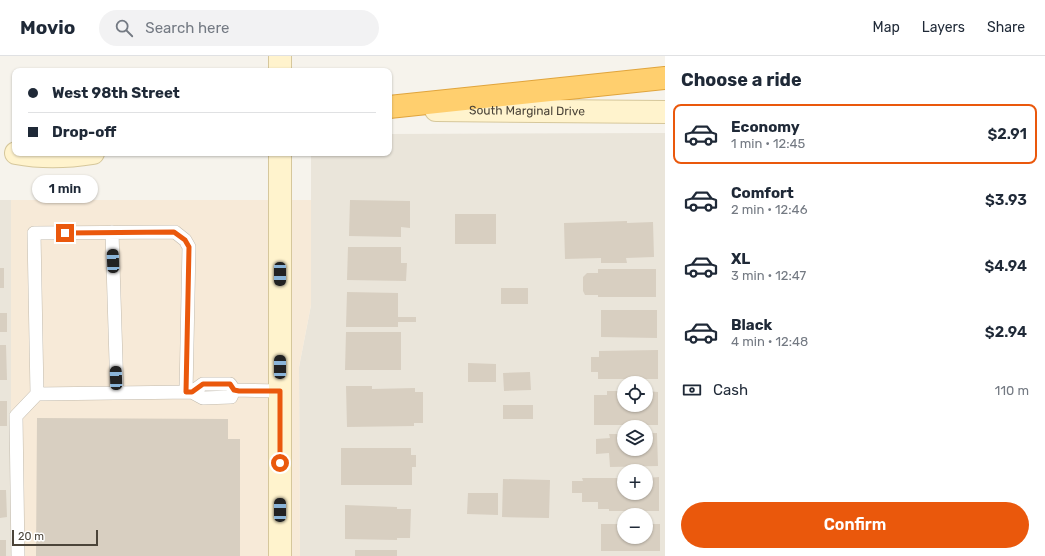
<!DOCTYPE html>
<meta charset="utf-8">
<style>
:root{--surface:#fff;--page:#f2f2f3;--text:#1f2937;--muted:#747a83;--line:#e0e1e3;--accent:#ea580c}
body{margin:0;font-family:Rubik,sans-serif;background:var(--page);color:var(--text);height:100vh;display:flex;flex-direction:column;font-size:15px;white-space:nowrap}
*{box-sizing:border-box;margin:0}
p{font-size:13px;color:var(--muted)}
.icon{flex:none;width:22px;height:22px;fill:none;stroke:currentColor;stroke-width:2;stroke-linecap:round;stroke-linejoin:round}
.map{position:relative;flex:1;overflow:hidden}
.panel{display:flex;flex-direction:column;background:var(--surface);width:380px}
.panel>*{flex:none}
.guide{position:absolute;left:12px;top:12px;width:380px;height:88px;border-radius:8px;box-shadow:0 1px 3px #0004;display:grid;align-content:center;height:88px;padding:0 16px;background:var(--surface)}
.tools{position:absolute;left:617px;top:320px;display:grid;gap:8px}
.tools a{display:grid;place-items:center;width:36px;height:36px;border-radius:50%;background:var(--surface);box-shadow:0 1px 3px #0004;font-size:20px}
.scale{position:absolute;left:12px;bottom:10px;width:86px;box-sizing:border-box;padding-left:4px;border:2px solid #4b4439;border-top:0;font-size:11px;line-height:14px;white-space:nowrap;color:#4b4439;-webkit-text-stroke:3px #fff;paint-order:stroke}
.end{position:absolute;width:18px;height:18px;margin:-9px;border:5px solid #ea580c;background:#fff;box-shadow:0 0 0 2px #fff}
.from{border-radius:50%}
.bubble{position:absolute;height:28px;border-radius:14px;background:var(--surface);box-shadow:0 1px 3px #0004;font-size:13px;font-weight:600;line-height:28px;text-align:center}
.car{position:absolute;width:12px;height:24px;margin:-12px -6px;border-radius:5px;box-shadow:0 0 3px 1px #0007;background:linear-gradient(#222 24%,#8ab4d8 0 40%,#222 0 76%,#8ab4d8 0 86%,#222 0)}
.guide b{display:flex;align-items:center;gap:14px;height:38px;font-size:15px}
.guide b+b{border-top:1px solid var(--line)}
.guide i{width:10px;height:10px;background:var(--text)}
ul{padding:0;list-style:none}
li{display:flex;align-items:center;gap:12px;height:60px;margin:0 8px 6px;padding:0 8px;border:2px solid transparent;border-radius:8px}
li div{flex:1}
li b{display:block;font-size:15px}
li em{font-style:normal;font-weight:600}
li.on{border-color:var(--accent)}
li>.icon{width:36px;height:36px;stroke-width:1.5}
h2{padding:0 16px;font-size:18px;line-height:48px}
.pay{display:flex;align-items:center;gap:10px;height:44px;padding:0 16px;font-size:15px}
.pay p{margin-inline-start:auto}
.action{display:flex;gap:8px;margin-top:auto;padding:8px 16px}
.action a{flex:1;height:46px;border-radius:24px;background:var(--accent);color:#fff;font-size:16px;font-weight:600;line-height:46px;text-align:center}
header{display:flex;align-items:center;gap:24px;box-sizing:border-box;height:56px;padding:0 20px;background:var(--surface);border-bottom:1px solid var(--line)}
header strong{font-size:19px}
nav{display:flex;gap:22px;margin-inline-start:auto;font-size:14px}
.search{width:280px;height:36px;background:var(--page);display:flex;align-items:center;gap:10px;box-sizing:border-box;padding:0 14px;border-radius:22px;color:var(--muted);font-size:15px}
main{display:flex;flex:1;min-height:0}
.map>svg:first-child{display:block}
.residential{fill:#eae5da;fill-rule:evenodd}
.commercial{fill:#f7ead8}
.building{fill:#d8cfc1}
.lines{fill:none;stroke-linecap:round;stroke-linejoin:round}
.lane-casing{stroke:#c2bbae;stroke-width:14}
.secondary-casing{stroke:#d6c79b;stroke-width:24}
.highway-casing{stroke:#e0a43c;stroke-width:24}
.lane{stroke:#fff;stroke-width:13}
.secondary{stroke:#fff3cd;stroke-width:22}
.highway{stroke:#ffcf6e;stroke-width:22}
.route{stroke:#ea580c;stroke-width:5}
.labels{text-anchor:middle;dominant-baseline:central;stroke-width:4;stroke-linejoin:round;paint-order:stroke}
.street-label{font-size:12px;fill:#4b4439;stroke:#fff}
</style>
<header>
<strong>Movio</strong>
<div class="search"><svg class="icon" aria-label="search" viewBox="0 0 24 24"><circle cx="10" cy="10" r="6"/><path d="M15 15l6 6"/></svg>Search here</div>
<nav><a>Map</a><a>Layers</a><a>Share</a></nav>
</header>
<main>
<div class="map">
<svg width="665" height="500" viewBox="0 0 665 500">
<rect width="100%" height="100%" fill="#f6f3ec"/>
<path class="residential" d="M665 77V500H300L299 311 311 249V97H389V78ZM624 327H646V349H624ZM624 371H646V393H624ZM624 415H646V437H624ZM624 459H646V481H624Z
M0 144H11V500H0Z"/>
<path class="commercial" d="M11 144H311V249L299 311 300 500H11Z"/>
<path class="building" d="M350 144 410 145V172L401 171V181L349 180Z
M455 158H496V188H455Z
M627 165V167L653 166 654 201 626 202 627 207H601V202L565 203 564 167Z
M348 191H401V207H407L406 225 347 224Z
M0 212H4V232H0Z
M598 213H656V241H598V239H585L583 235V221L587 217H598Z
M501 232H528V248H501Z
M347 236 398 237V261H416V266H398V271H346Z
M601 254H657V282L601 281Z
M0 257H7V276H0Z
M346 276H401V314H345Z
M0 289H6L7 324H0Z
M658 294V323H598V316H591V301H599V295Z
M468 307 496 308V326H468Z
M530 316 531 334 504 335 503 317Z
M346 330H372V333L415 332V336H423V367H414V370L347 371Z
M607 335H624V349H646V335L658 336V369H594V339H607Z
M0 345H7V370H0Z
M503 349H533V363H503Z
M37 362 228 363V383H240V500H36Z
M646 377H657L658 410 610 411 609 397 596 398V383L610 382 609 378H624V393H646Z
M341 392H411V399H416V411H412V429H341Z
M659 421V455H609V453H598V446H582V437H572V425H583L582 422H624V437H646V422Z
M503 423 550 424 549 462 502 461Z
M0 434H6L7 461 0 462Z
M468 437H498V459L467 458Z
M345 449 397 451V453H411L410 482H397V484L345 483Z
M601 468H624V481H646V468H660V495H601Z
M0 484H6V500H0Z
M355 494H397V500H355Z"/>
<g class="lines">
<defs>
<path id="lane" d="M112 176 117 337
M203 328H230L234 334 231 341 203 342 192 336Z
M234 334 280 335
M186 336 189 191 185 184 175 176 34 177 37 338 192 336
M18 500 16 360 37 338"/>
<g id="secondary">
<path d="M280 0V15"/>
<path id="s1" d="M436 54 665 56"/>
<path d="M16 97C42 102 68 101 93 97"/>
<path d="M280 97V500"/>
</g>
<path id="highway" d="M389 51 665 22"/>
</defs>
<use href="#lane" class="lane-casing"/>
<use href="#secondary" class="secondary-casing"/>
<use href="#highway" class="highway-casing"/>
<use href="#lane" class="lane"/>
<use href="#secondary" class="secondary"/>
<use href="#highway" class="highway"/>
</g>
<g class="lines">
<path class="route" d="M65 177 174 176 185 184 189 191 186 336H192L203 328H230L234 334 239 335H280V407"/>
</g>
<g class="labels">
<g class="street-label">
<text stroke="none"><textPath href="#s1" startOffset="91">South Marginal Drive</textPath></text>
</g>
</g>
</svg>
<div class="tools">
<a><svg class="icon" aria-label="locate" viewBox="0 0 24 24"><circle cx="12" cy="12" r="6"/><path d="M12 2v4M12 18v4M2 12h4M18 12h4"/></svg></a>
<a><svg class="icon" aria-label="layers" viewBox="0 0 24 24"><path d="M12 4l9 5-9 5-9-5zM3 14l9 5 9-5"/></svg></a>
<a>+</a>
<a>−</a>
</div>
<div class="scale">20 m</div>
<i class="end from" style="left:280px;top:407px"></i>
<i class="end" style="left:65px;top:177px"></i>
<div class="bubble" style="left:32px;top:119px;width:66px">1 min</div>
<i class="car" style="left:113px;top:205px;rotate:358deg"></i>
<i class="car" style="left:280px;top:218px;rotate:180deg"></i>
<i class="car" style="left:280px;top:311px;rotate:0deg"></i>
<i class="car" style="left:116px;top:322px;rotate:358deg"></i>
<i class="car" style="left:280px;top:454px;rotate:0deg"></i>
<div class="guide">
<b><i class="from"></i>West 98th Street</b>
<b><i></i>Drop-off</b>
</div>
</div>
<section class="panel">
<h2>Choose a ride</h2>
<ul>
<li class="on"><svg class="icon" aria-label="car" viewBox="0 0 24 24"><path d="M5 17H2v-5l4-1 3-4h7l3 4 3 1v5h-3M9 17h6M6 11h13"/><circle cx="7" cy="17" r="2"/><circle cx="17" cy="17" r="2"/></svg><div><b>Economy</b><p>1 min · 12:45</p></div><em>$2.91</em></li>
<li><svg class="icon" aria-label="car" viewBox="0 0 24 24"><path d="M5 17H2v-5l4-1 3-4h7l3 4 3 1v5h-3M9 17h6M6 11h13"/><circle cx="7" cy="17" r="2"/><circle cx="17" cy="17" r="2"/></svg><div><b>Comfort</b><p>2 min · 12:46</p></div><em>$3.93</em></li>
<li><svg class="icon" aria-label="car" viewBox="0 0 24 24"><path d="M5 17H2v-5l4-1 3-4h7l3 4 3 1v5h-3M9 17h6M6 11h13"/><circle cx="7" cy="17" r="2"/><circle cx="17" cy="17" r="2"/></svg><div><b>XL</b><p>3 min · 12:47</p></div><em>$4.94</em></li>
<li><svg class="icon" aria-label="car" viewBox="0 0 24 24"><path d="M5 17H2v-5l4-1 3-4h7l3 4 3 1v5h-3M9 17h6M6 11h13"/><circle cx="7" cy="17" r="2"/><circle cx="17" cy="17" r="2"/></svg><div><b>Black</b><p>4 min · 12:48</p></div><em>$2.94</em></li>
</ul>
<div class="pay"><svg class="icon" aria-label="cash" viewBox="0 0 24 24"><path d="M3 7h18v10H3z"/><circle cx="12" cy="12" r="2"/></svg>Cash<p>110 m</p></div>
<div class="action"><a>Confirm</a></div>
</section>
</main>
